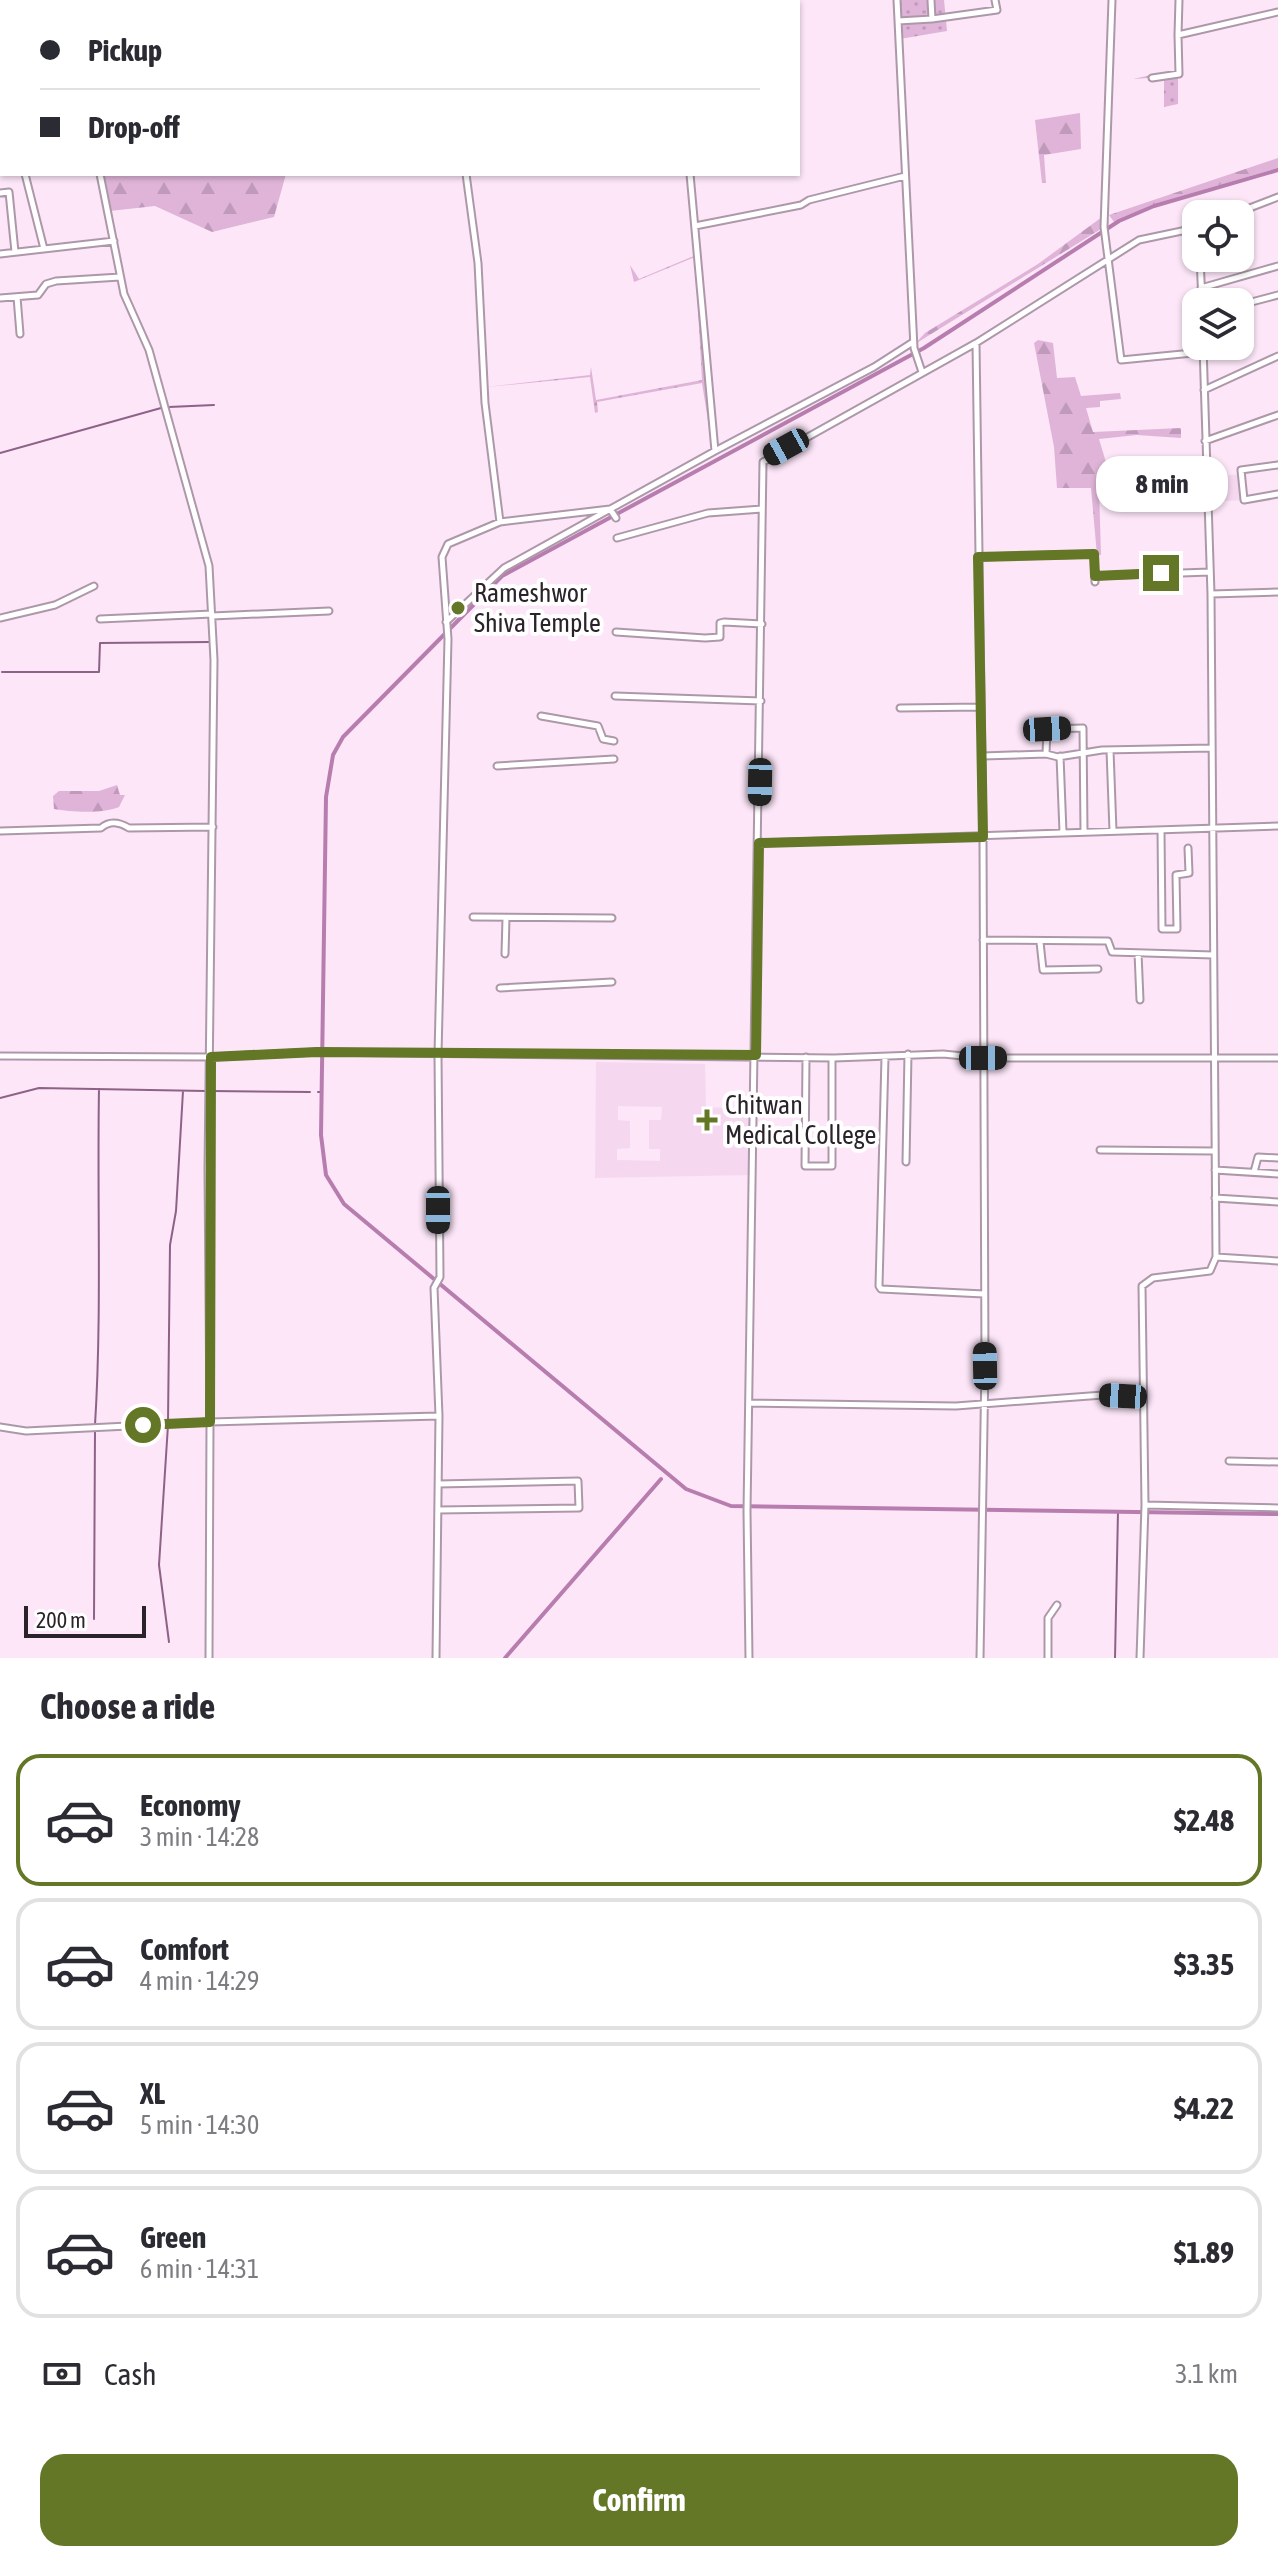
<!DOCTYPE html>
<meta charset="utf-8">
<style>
:root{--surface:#fff;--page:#f7f7f7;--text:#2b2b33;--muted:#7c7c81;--line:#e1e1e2;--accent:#637727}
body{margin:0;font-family:"Asap Condensed",sans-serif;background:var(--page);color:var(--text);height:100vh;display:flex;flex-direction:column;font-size:30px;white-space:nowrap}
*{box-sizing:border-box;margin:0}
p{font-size:26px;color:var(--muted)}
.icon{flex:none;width:44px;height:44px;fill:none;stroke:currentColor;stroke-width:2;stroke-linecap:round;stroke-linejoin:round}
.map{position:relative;height:1658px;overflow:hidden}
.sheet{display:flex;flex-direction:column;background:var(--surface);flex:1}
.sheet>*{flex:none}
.banner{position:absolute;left:0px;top:0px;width:800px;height:176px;box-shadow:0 2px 6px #0004;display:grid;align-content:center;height:176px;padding:0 40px;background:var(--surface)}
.tools{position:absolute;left:1182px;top:200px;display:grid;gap:16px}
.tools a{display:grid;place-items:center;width:72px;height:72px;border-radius:16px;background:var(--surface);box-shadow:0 2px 6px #0004;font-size:40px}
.scale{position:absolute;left:24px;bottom:20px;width:122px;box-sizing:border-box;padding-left:8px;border:4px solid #2b232a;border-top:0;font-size:22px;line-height:28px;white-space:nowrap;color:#2b232a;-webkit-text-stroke:6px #fff;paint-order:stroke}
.end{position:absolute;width:36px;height:36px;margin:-18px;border:10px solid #637727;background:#fff;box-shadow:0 0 0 4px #fff}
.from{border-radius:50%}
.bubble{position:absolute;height:56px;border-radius:24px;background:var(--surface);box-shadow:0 2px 6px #0004;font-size:26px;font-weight:700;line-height:56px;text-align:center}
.car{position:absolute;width:24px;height:48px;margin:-24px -12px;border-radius:10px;box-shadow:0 0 6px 2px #0007;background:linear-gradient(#222 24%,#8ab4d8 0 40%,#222 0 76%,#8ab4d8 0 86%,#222 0)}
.banner b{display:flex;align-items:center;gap:28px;height:76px;font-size:30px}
.banner b+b{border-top:2px solid var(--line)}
.banner i{width:20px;height:20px;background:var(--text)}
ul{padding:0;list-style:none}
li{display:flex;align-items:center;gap:24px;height:132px;margin:0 16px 12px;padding:0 24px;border:4px solid var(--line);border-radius:24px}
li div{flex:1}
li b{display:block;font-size:30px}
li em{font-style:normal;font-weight:700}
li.on{border-color:var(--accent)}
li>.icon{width:72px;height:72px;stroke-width:1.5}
h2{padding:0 40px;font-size:36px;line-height:96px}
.pay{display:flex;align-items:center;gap:20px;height:88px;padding:0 40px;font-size:30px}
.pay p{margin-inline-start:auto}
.cta{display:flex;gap:16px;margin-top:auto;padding:16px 40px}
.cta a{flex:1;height:92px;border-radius:24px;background:var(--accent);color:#fff;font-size:32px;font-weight:700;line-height:92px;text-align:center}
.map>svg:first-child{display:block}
.built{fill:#f5d8f0;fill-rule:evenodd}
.grass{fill:url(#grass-dots)}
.forest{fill:url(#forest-firs)}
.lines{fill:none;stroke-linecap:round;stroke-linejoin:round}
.stream{stroke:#8e6287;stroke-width:2}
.canal{stroke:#b87daf;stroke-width:4}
.street-casing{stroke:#ad98a9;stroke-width:9}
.secondary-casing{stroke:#ad98a9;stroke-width:11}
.street{stroke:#fff;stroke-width:5}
.secondary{stroke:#fff;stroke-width:7}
.route{stroke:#637727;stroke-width:10}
.poi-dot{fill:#637727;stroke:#fff;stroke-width:3}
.labels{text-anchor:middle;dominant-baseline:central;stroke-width:8;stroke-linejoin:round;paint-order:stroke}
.poi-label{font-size:26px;fill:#2b232a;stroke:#fff;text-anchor:start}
</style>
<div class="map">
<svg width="1278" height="1658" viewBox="0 0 1278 1658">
<defs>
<pattern id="grass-dots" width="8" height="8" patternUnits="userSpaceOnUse" patternTransform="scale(2)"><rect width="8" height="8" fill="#dfb4d8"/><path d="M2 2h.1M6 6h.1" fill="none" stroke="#c09aba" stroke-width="1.8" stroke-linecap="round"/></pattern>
<pattern id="forest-firs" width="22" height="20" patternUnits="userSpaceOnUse" patternTransform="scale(2)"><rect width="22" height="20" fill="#dfb4d8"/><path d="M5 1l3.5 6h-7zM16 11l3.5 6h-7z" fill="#c09aba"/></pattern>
</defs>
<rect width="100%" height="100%" fill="#fce6f8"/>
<path class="built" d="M1242 474 1244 500 1208 502 1206 477Z
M596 1062 705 1064 706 1107 752 1109 750 1175 595 1178ZM618 1106 662 1107 661 1120H649V1149H660V1161L617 1160V1149L630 1148V1121L618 1120Z"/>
<path class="grass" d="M899 0H944L947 31 900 39Z
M1165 72V76L1178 77V104L1164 107V77L1133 79Z
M696 255 712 446 702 383 597 402 598 412 595 413 590 377 486 387 590 375 591 367 596 400 702 380 695 257 634 282 630 265 639 279Z"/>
<path class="forest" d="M1080 113 1081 149 1044 155 1046 183H1042L1035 120Z
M1278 158V168L1154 204 1114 222 1109 215Z
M103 174H286L274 217 212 232 155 206 110 211Z
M1102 217 1101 229 915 344 925 333 1038 264Z
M1038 340 1053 343 1057 378 1075 377 1081 396 1120 393 1121 399 1100 401V407L1086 408 1093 432 1181 428V438L1137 435 1099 439 1111 479 1110 485 1099 488 1101 555H1097L1091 488H1057L1054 447 1034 343Z
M117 785 120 795H125L119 807C102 814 71 812 54 809L53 796 59 791H99Z"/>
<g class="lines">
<path class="stream" d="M169 407 214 405
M0 453 161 408
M2 672H99L100 643 210 642
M212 1091 310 1092
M318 1092H322
M0 1098 39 1088 205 1091
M168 1421 170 1245 176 1211 183 1091
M95 1425C102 1312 97 1201 99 1089
M168 1425 159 1565 169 1642
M94 1619 95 1430
M1115 1658 1118 1511"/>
<path class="canal" d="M1278 170 1154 206 1119 221 924 348 502 576 343 737 333 755 326 797 321 1135 326 1175 344 1204 686 1489 731 1506 1278 1514
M505 1658 661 1479"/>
<defs>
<path id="street" d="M65 0V2
M191 0V2
M296 0V2
M481 0 482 2
M675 0V2
M897 0 914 348 922 372
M1112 0 1104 227 1121 360 1203 352
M325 2 326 0
M932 19 997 10 995 0
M898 21 932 19 931 0
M1178 35 1179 0
M1152 78 1179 74 1178 35 1278 12
M0 165H2
M25 174 44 249
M466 174 478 263 485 403 500 522
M0 193 9 192 15 252
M1234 214 1278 197
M695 226 801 205 809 200 905 176
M0 254 114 241
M1200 258 1202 302
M1201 288 1278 266
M17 297 20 334
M0 298 38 295 46 284 56 281 120 277
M1240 305 1278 295
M976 343 983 837 985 1366 980 1658
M1203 346 1211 594 1216 1257 1278 1261
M1204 390 1278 356
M1205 441 1278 415
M715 451 874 367 913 342
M1278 465 1241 470 1244 500 1278 494
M610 509 616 518
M617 538 708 513 762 509
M978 557 1094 554 1095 582
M1095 576 1210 572
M1211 594 1278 592
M212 616 329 611
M0 618 55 605 94 586
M100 619 212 614
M446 622 504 568 715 451 690 174
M616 632 705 638 720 637V623L724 622 762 624
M615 696 761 701
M900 708 981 707
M541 716 598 726 603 739 614 741
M1110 750 1113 831
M1046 754 1047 729 1083 728 1084 832
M982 756 1046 754 1058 757 1102 750 1212 748
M1060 756 1063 832
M497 766 614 759
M1161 830 1162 929H1177L1176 875 1189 873 1188 848
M0 831 101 828C110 820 119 822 129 828L213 827
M759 843 1278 826
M473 917 612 918
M983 940 1108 941 1112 952 1213 955
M1040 942 1043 970 1098 969
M1138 953 1140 1000
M505 954 506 918
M500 988 612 982
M0 1056 211 1057 317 1052 834 1058 943 1054 983 1058H1278
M806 1057 805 1166H832V1058
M885 1057 879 1286 881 1289 984 1294
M1100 1150 1214 1151
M906 1162 908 1054
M1215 1170 1278 1174
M1254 1172 1258 1157 1278 1158
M1215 1198 1278 1202
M749 1403 956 1406 1103 1395 1143 1397
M0 1427 26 1431 210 1422 208 1169 214 660 209 566 149 350 124 294 100 174
M1229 1461 1278 1462
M1145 1505 1278 1508
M438 1510 579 1508 578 1481 438 1484
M209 1658 210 1422 439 1416
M436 1658 439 1416 434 1288 440 1277 438 1054 448 639 442 557 448 544 500 522 610 509
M749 1658 747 1511 763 462 976 343 1139 240 1196 228
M1048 1658V1618L1057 1605
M1140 1658 1145 1505 1142 1286 1153 1278 1210 1271 1216 1257"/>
<path id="secondary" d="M520 2 529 0
M0 127 2 126"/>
</defs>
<use href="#street" class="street-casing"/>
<use href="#secondary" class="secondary-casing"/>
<use href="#street" class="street"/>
<use href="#secondary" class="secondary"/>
</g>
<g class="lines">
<path class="route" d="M143 1425 210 1422 211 1057 317 1052 756 1055 759 843 983 837 978 557 1094 554 1095 576 1161 573"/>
</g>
<g class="poi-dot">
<circle cx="458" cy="608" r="8"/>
<path d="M703 1108h8v8h8v8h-8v8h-8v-8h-8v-8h8z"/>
</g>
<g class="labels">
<g class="poi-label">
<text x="474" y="593">Rameshwor<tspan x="474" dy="30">Shiva Temple</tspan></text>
<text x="725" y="1105">Chitwan<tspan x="725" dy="30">Medical College</tspan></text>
</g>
</g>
</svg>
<div class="tools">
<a><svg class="icon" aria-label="locate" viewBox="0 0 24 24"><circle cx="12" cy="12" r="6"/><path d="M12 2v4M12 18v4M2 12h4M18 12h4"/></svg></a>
<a><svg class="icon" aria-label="layers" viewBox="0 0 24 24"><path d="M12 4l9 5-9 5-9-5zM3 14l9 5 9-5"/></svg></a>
</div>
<div class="scale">200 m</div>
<i class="end from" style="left:143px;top:1425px"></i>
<i class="end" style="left:1161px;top:573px"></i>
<div class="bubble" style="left:1096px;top:456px;width:132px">8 min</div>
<i class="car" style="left:786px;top:447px;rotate:241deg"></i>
<i class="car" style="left:1047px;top:729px;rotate:87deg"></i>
<i class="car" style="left:760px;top:782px;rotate:181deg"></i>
<i class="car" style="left:983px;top:1058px;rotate:90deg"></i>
<i class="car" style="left:438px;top:1210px;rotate:180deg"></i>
<i class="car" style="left:985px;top:1366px;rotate:359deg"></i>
<i class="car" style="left:1123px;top:1396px;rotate:273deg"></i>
<div class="banner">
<b><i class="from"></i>Pickup</b>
<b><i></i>Drop-off</b>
</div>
</div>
<section class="sheet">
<h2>Choose a ride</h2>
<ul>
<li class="on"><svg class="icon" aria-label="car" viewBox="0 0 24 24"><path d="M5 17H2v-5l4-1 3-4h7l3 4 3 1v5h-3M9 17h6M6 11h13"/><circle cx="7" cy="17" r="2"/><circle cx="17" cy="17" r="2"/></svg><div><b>Economy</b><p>3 min · 14:28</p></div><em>$2.48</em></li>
<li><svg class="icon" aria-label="car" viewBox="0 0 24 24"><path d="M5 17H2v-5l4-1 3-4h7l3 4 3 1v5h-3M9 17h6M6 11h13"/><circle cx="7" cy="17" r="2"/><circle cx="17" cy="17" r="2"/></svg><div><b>Comfort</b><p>4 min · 14:29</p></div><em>$3.35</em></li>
<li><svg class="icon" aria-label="car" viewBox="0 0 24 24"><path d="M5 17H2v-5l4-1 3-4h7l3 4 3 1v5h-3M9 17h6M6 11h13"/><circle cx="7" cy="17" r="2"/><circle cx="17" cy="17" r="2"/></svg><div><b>XL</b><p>5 min · 14:30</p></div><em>$4.22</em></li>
<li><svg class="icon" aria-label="car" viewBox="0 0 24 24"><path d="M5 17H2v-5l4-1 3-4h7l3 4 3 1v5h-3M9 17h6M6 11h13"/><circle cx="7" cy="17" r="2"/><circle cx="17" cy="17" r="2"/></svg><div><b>Green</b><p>6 min · 14:31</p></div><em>$1.89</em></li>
</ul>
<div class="pay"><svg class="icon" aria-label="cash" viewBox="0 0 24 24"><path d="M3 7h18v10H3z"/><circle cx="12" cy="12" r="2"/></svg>Cash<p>3.1 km</p></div>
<div class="cta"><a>Confirm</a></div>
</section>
